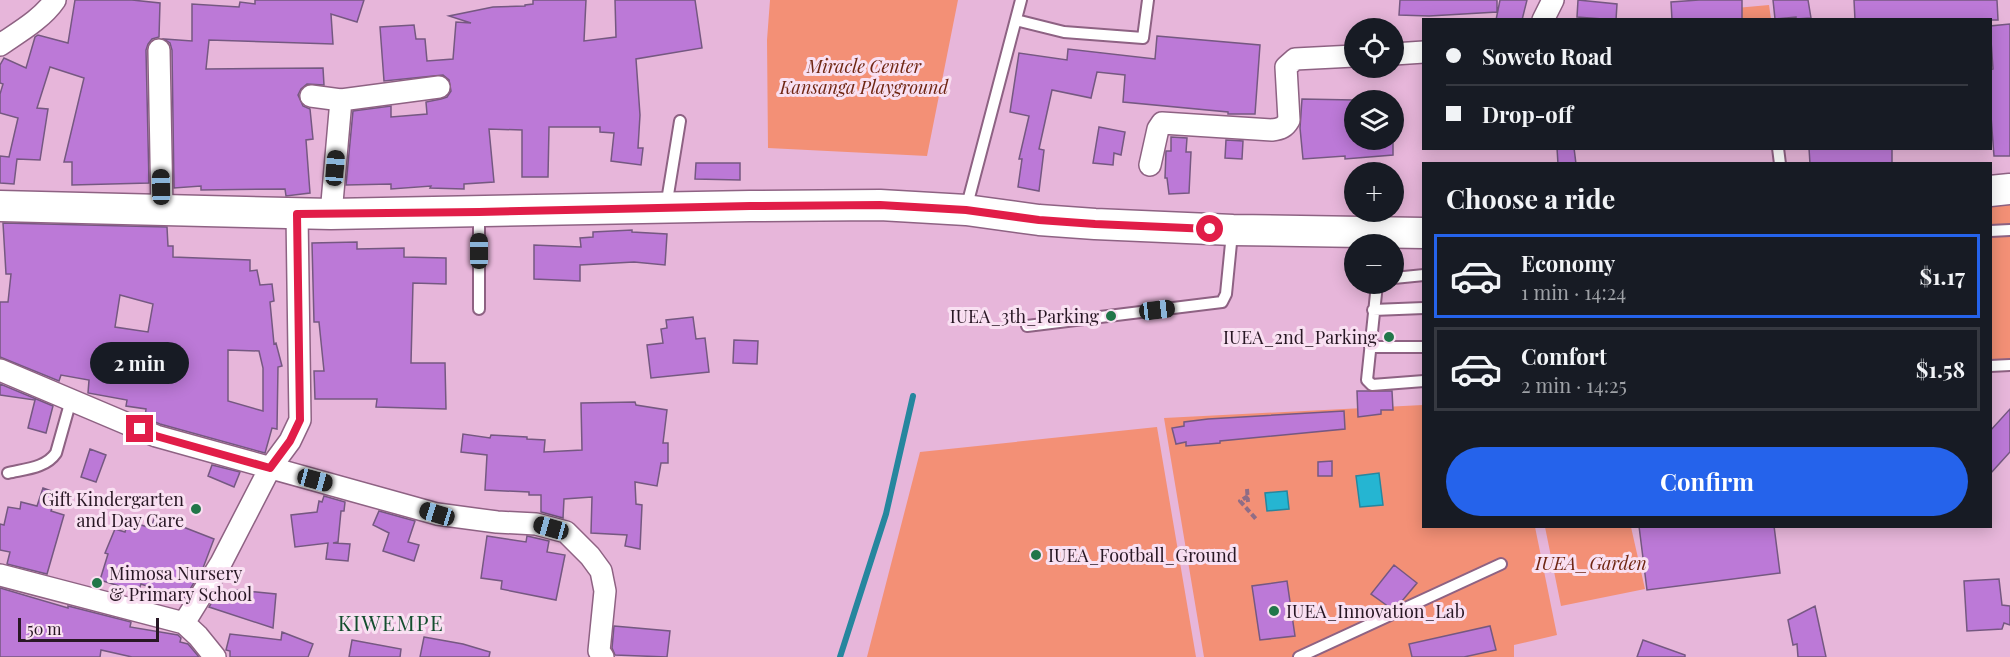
<!DOCTYPE html>
<meta charset="utf-8">
<style>
:root{--surface:#171b24;--page:#242831;--text:#f1f3f6;--muted:#9ea1a6;--line:#363941;--accent:#2563eb}
body{margin:0;font-family:"Playfair Display",serif;background:var(--page);color:var(--text);height:100vh;display:flex;flex-direction:column;font-size:22px;white-space:nowrap}
*{box-sizing:border-box;margin:0}
p{font-size:20px;color:var(--muted)}
.icon{flex:none;width:33px;height:33px;fill:none;stroke:currentColor;stroke-width:2;stroke-linecap:round;stroke-linejoin:round}
.map{position:relative;flex:1;overflow:hidden}
.sheet{position:absolute;left:1422px;top:162px;width:570px;height:366px;display:flex;flex-direction:column;background:var(--surface);border-radius:0px;box-shadow:0 3px 15px #0003}
.sheet>*{flex:none}
.banner{position:absolute;left:1422px;top:18px;width:570px;height:132px;border-radius:0px;box-shadow:0 3px 15px #0003;display:grid;align-content:center;height:132px;padding:0 24px;background:var(--surface)}
.fabs{position:absolute;left:1344px;top:18px;display:grid;gap:12px}
.fabs a{display:grid;place-items:center;width:60px;height:60px;border-radius:50%;background:var(--surface);box-shadow:0 3px 15px #0003;font-size:30px}
.scale{position:absolute;left:18px;bottom:15px;width:141px;box-sizing:border-box;padding-left:6px;border:3px solid #281724;border-top:0;font-size:16px;line-height:21px;white-space:nowrap;color:#281724;-webkit-text-stroke:4px #f9e0f2;paint-order:stroke}
.end{position:absolute;width:27px;height:27px;margin:-14px;border:8px solid #e11d48;background:#fff;box-shadow:0 0 0 3px #fff}
.from{border-radius:50%}
.bubble{position:absolute;height:42px;border-radius:21px;background:var(--surface);box-shadow:0 3px 15px #0003;font-size:20px;font-weight:700;line-height:42px;text-align:center}
.car{position:absolute;width:18px;height:36px;margin:-18px -9px;border-radius:8px;box-shadow:0 0 4px 2px #0007;background:linear-gradient(#222 24%,#8ab4d8 0 40%,#222 0 76%,#8ab4d8 0 86%,#222 0)}
.banner b{display:flex;align-items:center;gap:21px;height:57px;font-size:22px}
.banner b+b{border-top:2px solid var(--line)}
.banner i{width:15px;height:15px;background:var(--text)}
ul{padding:0;list-style:none}
li{display:flex;align-items:center;gap:18px;height:84px;margin:0 12px 9px;padding:0 12px;border:3px solid var(--line);border-radius:0px}
li div{flex:1}
li b{display:block;font-size:22px}
li em{font-style:normal;font-weight:700}
li.selected{border-color:var(--accent)}
li>.icon{width:54px;height:54px;stroke-width:1.5}
h2{padding:0 24px;font-size:27px;line-height:72px}
.primary-button{display:flex;gap:12px;margin-top:auto;padding:12px 24px}
.primary-button a{flex:1;height:69px;border-radius:36px;background:var(--accent);color:#fff;font-size:24px;font-weight:700;line-height:69px;text-align:center}
.map>svg:first-child{display:block}
.green{fill:#f39076}
.water{fill:#25b5d2;stroke:#26869e;stroke-width:1.5}
.lines{fill:none;stroke-linecap:round;stroke-linejoin:round}
.stream{stroke:#26869e;stroke-width:6}
.building{fill:#bc79d7;stroke:#755881;stroke-width:1.5;fill-rule:evenodd}
.lane-casing{stroke:#8e6283;stroke-width:14}
.street-casing{stroke:#8e6283;stroke-width:24}
.secondary-casing{stroke:#8e6283;stroke-width:33}
.path{stroke:#8f6d86;stroke-width:4;stroke-dasharray:6 3;stroke-linecap:butt}
.lane{stroke:#fff;stroke-width:10}
.street{stroke:#fff;stroke-width:21}
.secondary{stroke:#fff;stroke-width:30}
.route{stroke:#e11d48;stroke-width:8}
.poi-dot{fill:#217649;stroke:#f9e0f2;stroke-width:2}
.labels{text-anchor:middle;dominant-baseline:central;stroke-width:6;stroke-linejoin:round;paint-order:stroke}
.park-label{font-size:18px;font-style:italic;fill:#6f2613;stroke:#f9e0f2}
.poi-label{font-size:18px;fill:#281724;stroke:#f9e0f2;text-anchor:end}
.quarter-label{font-size:21px;letter-spacing:1.5px;fill:#134e2e;stroke:#f9e0f2}
</style>
<div class="map">
<svg width="2010" height="657" viewBox="0 0 2010 657">
<rect width="100%" height="100%" fill="#e7b6da"/>
<path class="green" d="M770 0H958L927 156 768 148 767 40Z
M1769 5 1771 19H1703V11Z
M2010 199V359L1991 361 1990 200Z
M1423 405 1424 526 1535 527 1557 635 1514 645V657H1204L1164 418Z
M1157 427 1196 657H867L920 452Z
M1545 527H1631L1645 589 1561 606Z"/>
<path class="water" d="M1379 473 1383 505 1360 507 1356 476Z
M1287 491 1289 509 1267 511 1265 493Z"/>
<g class="lines">
<path class="stream" d="M840 657 886 514 913 396"/>
</g>
<path class="building" d="M75 0H132L160 3 159 37 152 39 148 44 146 50 149 183 72 185V162H64L84 78 50 67 37 108 48 109 40 160 17 159 14 184 0 183V156L9 157 18 118 0 113V94L3 84 0 83V65L4 58 26 68 35 37 38 35 68 43Z
M255 0H364L357 22 331 14 333 44 209 40 206 69 323 68 324 85 307 84 301 89 298 95 303 106 310 109 313 139 306 140 310 193 286 196 285 189 201 190V186L174 188 172 50 170 43 164 39 192 41V4L239 7 240 2 255 4Z
M533 0H586L584 41 616 37 615 0H695L702 48 636 59 640 115 638 148H643L641 165 611 161 614 133 600 132V127H549L548 177H522V130L489 129 494 182 464 184V189L430 188 431 186 391 189V184L346 185 353 111 391 106V117L427 114 426 102 441 99 447 97 451 91 449 80 443 75 384 81 380 27 414 25 416 39H425L427 61 453 59 456 22 471 23 449 16 493 7 525 6V5L533 4Z
M1400 0H1497V12L1429 16 1399 15Z
M1500 0H1527L1522 20H1496Z
M1578 0 1617 4 1616 20 1577 17Z
M1699 0H1742V20H1672L1671 2Z
M1773 0H1808L1811 18 1796 19V17L1775 19Z
M1854 0H1997L1998 20H1855Z
M2010 24V156H1994L1990 103V70L1993 69 1990 26Z
M1157 36 1260 45 1255 114H1228V112L1123 102 1125 75 1097 72 1091 98 1052 90 1039 149 1044 150 1039 191 1018 187 1022 159H1019L1029 116 1010 112 1019 53 1067 60 1068 49 1155 59Z
M1302 99 1354 100V140H1393V155L1345 159V156L1303 159 1300 128Z
M1099 127 1125 132 1121 155 1114 153 1113 165 1093 163Z
M1171 137 1187 138 1186 152H1191L1189 193 1169 194 1167 178H1165L1166 151H1171Z
M1226 140 1243 141 1242 159 1225 158Z
M1557 148H1574L1576 164H1558Z
M1809 148H1892V164H1810Z
M696 163H740V180L695 179Z
M3 223 167 227 168 246H173V257L250 260V271L257 270 260 285 272 284 274 301 270 302 274 344 276 343 282 366 278 367 277 429 272 428 265 453 160 424 145 418 146 409 126 406 127 400 88 393 89 380 61 375 59 381 0 357V302H8L11 274H6ZM120 295 153 304 148 332 115 327ZM228 350 259 351 263 368V411L228 401Z
M632 230V232L667 234 665 265 634 262 580 265V281L534 279V245L581 247 580 238 593 237V232Z
M357 242V249L404 248V257L446 258V284L413 283 411 363H445L446 409 376 407 377 399H315L314 371H324L319 322H314L312 243Z
M693 317 696 339 705 338 709 372 651 378 647 345 663 343 661 329 667 328 666 320Z
M734 340 758 341 757 364 733 363Z
M0 384 53 406 46 433 28 428 35 400 0 395Z
M1357 391H1392L1393 410H1381V414L1358 417Z
M635 402 636 405 667 410 663 443H668V463H661L657 486 635 482 636 504 642 505 640 549 625 546 627 535 591 533 592 497 564 499 563 518 541 512V495H529V492L485 490 487 455 461 452 463 434 490 438 491 435 527 437V439L545 440 544 452 582 450 581 403Z
M2010 409V452L1990 474V431Z
M1344 411 1345 429 1220 441V443L1186 446V442L1176 444 1172 428 1184 426V422L1208 419Z
M90 449 106 455 96 482 81 477Z
M1332 461V476H1318V462Z
M212 465 240 472 234 487 208 476Z
M43 488 57 493 51 511 64 515 47 574 7 564 10 552 0 550V524L4 525 8 507 20 509 21 502 37 506Z
M324 496 345 502 344 511H341L338 542 333 543 350 544 348 561 326 559 328 543 295 547 291 515 317 512 319 501 322 502Z
M379 511 415 521 408 542 419 545 414 561 383 551 389 533 373 525Z
M155 516 214 539 203 568 184 599 141 584 138 592 100 580 108 554 105 553 115 529 125 532 128 521 151 528Z
M1639 526H1774L1780 573 1647 590Z
M487 536 526 542 527 536 549 541 547 552 565 555 556 600 501 589 502 581 481 578Z
M1394 565 1417 583 1402 601 1389 607 1371 594Z
M1999 579 2002 605 2010 606V625L2004 623 2002 629 1967 631 1964 581Z
M1287 581 1295 636 1260 640 1252 586Z
M0 588 68 608V606L131 622 130 627 178 635 181 638 180 642 188 644 199 657H132L101 650 100 657H0Z
M220 588 235 595V590L276 594 273 628 209 607Z
M1815 606 1826 657H1798L1797 644 1793 645 1788 620Z
M614 626 670 631 667 657 615 655 612 648Z
M1490 626 1496 650 1464 657H1412L1409 644Z
M282 632 313 644 308 657H230V651L226 650 230 634 281 640Z
M424 637 463 644 490 652 489 657H420Z
M352 640 401 649 400 657H349Z
M1643 640 1685 655V657H1637Z"/>
<g class="lines">
<defs>
<path id="lane" d="M1016 20 1064 32 1143 38 1148 0
M1778 148 1780 164
M666 207 680 121
M966 209 1021 0
M479 212V309
M1990 231 2010 230
M1394 278 1424 275
M1377 284 1367 380 1372 385 1424 381
M1373 310 1424 308
M1027 326 1222 302 1226 294 1232 233
M1370 347H1424
M1990 366 2010 365
M8 473C25 469 46 468 56 453L71 400
M1299 657 1501 564"/>
<path id="street" d="M1543 20 1553 0
M0 45C19 32 42 19 55 0
M159 50 162 210
M1394 54 1424 52
M311 96 341 100 331 214
M341 100 439 87
M1150 165 1158 129 1162 123 1272 130C1281 129 1285 127 1289 120L1286 67 1295 59 1354 56
M0 370 156 436 437 514 497 522 536 524 566 532 590 556 601 571 605 591 599 651 603 657
M0 575 184 623 198 636 215 657
M184 623 221 563 270 468 290 441 300 420 297 214"/>
<path id="secondary" d="M1990 191 2010 189
M0 206 331 214 750 206 880 205 966 210 1039 220 1095 224 1233 230 1424 233"/>
</defs>
<use href="#lane" class="lane-casing"/>
<use href="#street" class="street-casing"/>
<use href="#secondary" class="secondary-casing"/>
<path class="path" d="M1247 489 1248 502
M1248 496 1240 501 1256 519"/>
<use href="#lane" class="lane"/>
<use href="#street" class="street"/>
<use href="#secondary" class="secondary"/>
</g>
<g class="lines">
<path class="route" d="M140 429 156 436 270 468 290 441 300 420 297 214 479 212 750 206 880 205 966 210 1039 220 1095 224 1210 229"/>
</g>
<g class="poi-dot">
<circle cx="1111" cy="316" r="6"/>
<circle cx="1389" cy="337" r="6"/>
<circle cx="196" cy="509" r="6"/>
<circle cx="1036" cy="555" r="6"/>
<circle cx="97" cy="583" r="6"/>
<circle cx="1274" cy="611" r="6"/>
</g>
<g class="labels">
<g class="park-label">
<text x="864" y="66">Miracle Center<tspan x="864" dy="21">Kansanga Playground</tspan></text>
<text x="1591" y="563">IUEA_Garden</text>
</g>
<g class="poi-label">
<text x="1099" y="316">IUEA_3th_Parking</text>
<text x="1377" y="337">IUEA_2nd_Parking</text>
<text x="184" y="499">Gift Kindergarten<tspan x="184" dy="21">and Day Care</tspan></text>
<text x="1048" y="555" text-anchor="start">IUEA_Football_Ground</text>
<text x="109" y="573" text-anchor="start">Mimosa Nursery<tspan x="109" dy="21">&amp; Primary School</tspan></text>
<text x="1286" y="611" text-anchor="start">IUEA_Innovation_Lab</text>
</g>
<g class="quarter-label">
<text x="391" y="622">KIWEMPE</text>
</g>
</g>
</svg>
<div class="fabs">
<a><svg class="icon" aria-label="locate" viewBox="0 0 24 24"><circle cx="12" cy="12" r="6"/><path d="M12 2v4M12 18v4M2 12h4M18 12h4"/></svg></a>
<a><svg class="icon" aria-label="layers" viewBox="0 0 24 24"><path d="M12 4l9 5-9 5-9-5zM3 14l9 5 9-5"/></svg></a>
<a>+</a>
<a>−</a>
</div>
<div class="scale">50 m</div>
<i class="end from" style="left:1210px;top:229px"></i>
<i class="end" style="left:140px;top:429px"></i>
<div class="bubble" style="left:90px;top:342px;width:99px">2 min</div>
<i class="car" style="left:335px;top:168px;rotate:5deg"></i>
<i class="car" style="left:161px;top:187px;rotate:359deg"></i>
<i class="car" style="left:479px;top:251px;rotate:0deg"></i>
<i class="car" style="left:1157px;top:310px;rotate:83deg"></i>
<i class="car" style="left:315px;top:480px;rotate:105deg"></i>
<i class="car" style="left:437px;top:514px;rotate:287deg"></i>
<i class="car" style="left:551px;top:528px;rotate:286deg"></i>
<div class="banner">
<b><i class="from"></i>Soweto Road</b>
<b><i></i>Drop-off</b>
</div>
<section class="sheet">
<h2>Choose a ride</h2>
<ul>
<li class="selected"><svg class="icon" aria-label="car" viewBox="0 0 24 24"><path d="M5 17H2v-5l4-1 3-4h7l3 4 3 1v5h-3M9 17h6M6 11h13"/><circle cx="7" cy="17" r="2"/><circle cx="17" cy="17" r="2"/></svg><div><b>Economy</b><p>1 min · 14:24</p></div><em>$1.17</em></li>
<li><svg class="icon" aria-label="car" viewBox="0 0 24 24"><path d="M5 17H2v-5l4-1 3-4h7l3 4 3 1v5h-3M9 17h6M6 11h13"/><circle cx="7" cy="17" r="2"/><circle cx="17" cy="17" r="2"/></svg><div><b>Comfort</b><p>2 min · 14:25</p></div><em>$1.58</em></li>
</ul>
<div class="primary-button"><a>Confirm</a></div>
</section>
</div>
